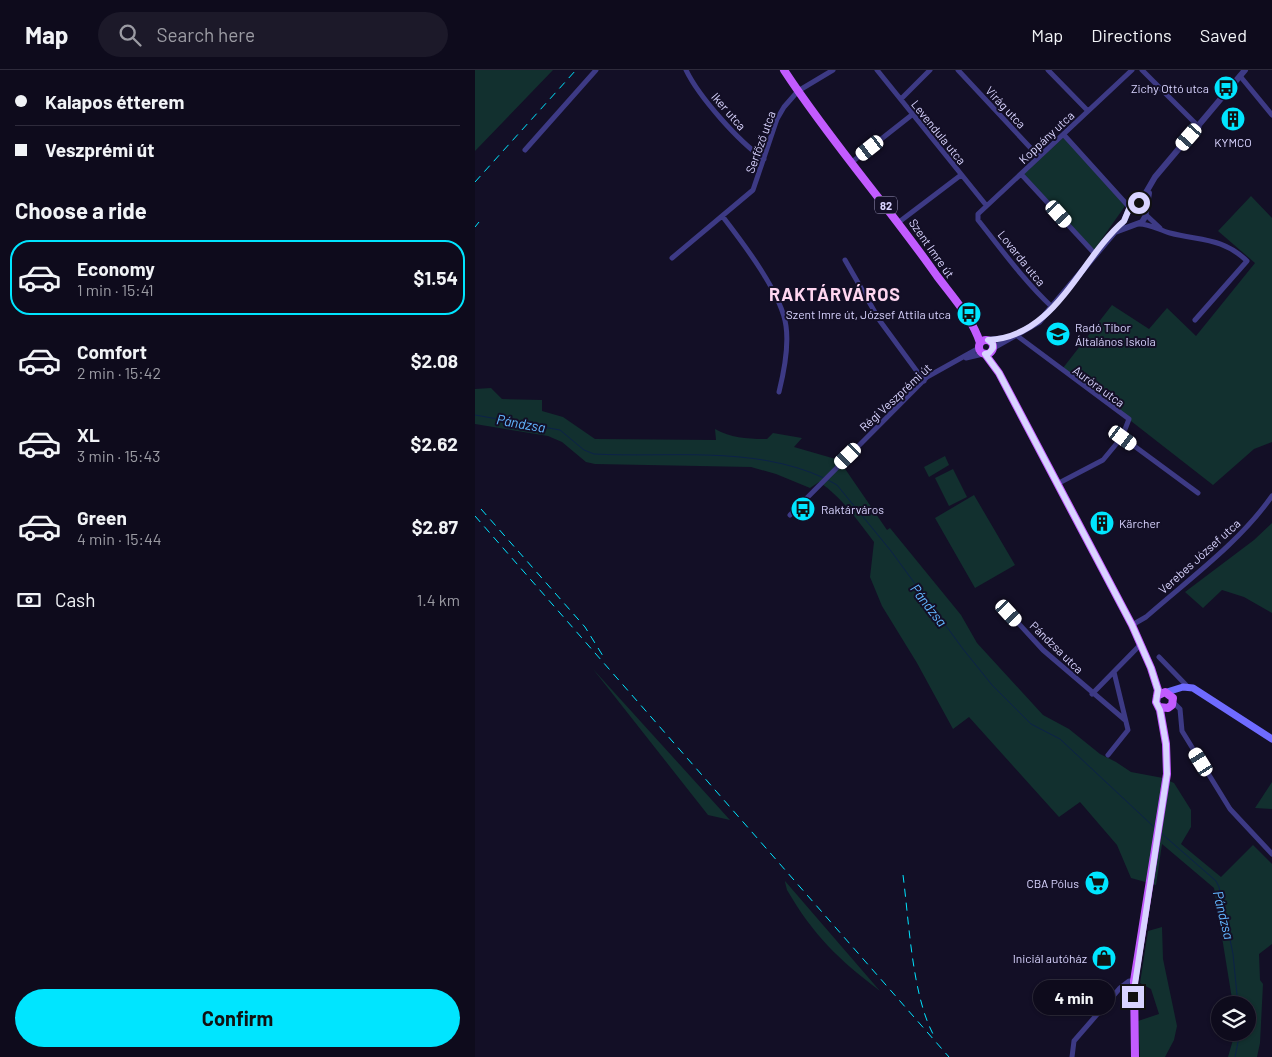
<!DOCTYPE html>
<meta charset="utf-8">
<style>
:root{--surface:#0e0b1c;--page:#1c1929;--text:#f1f3f6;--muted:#9b9ba3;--line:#2e2b3b;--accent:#00e5ff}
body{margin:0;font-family:Barlow,sans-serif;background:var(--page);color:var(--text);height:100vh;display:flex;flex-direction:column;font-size:19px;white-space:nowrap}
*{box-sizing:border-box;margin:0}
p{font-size:16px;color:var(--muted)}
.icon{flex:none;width:28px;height:28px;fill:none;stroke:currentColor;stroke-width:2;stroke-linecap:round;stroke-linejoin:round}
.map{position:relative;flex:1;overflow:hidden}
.side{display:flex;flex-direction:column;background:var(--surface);width:475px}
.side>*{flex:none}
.banner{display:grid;align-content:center;height:110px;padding:0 15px;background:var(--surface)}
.fabs{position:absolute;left:736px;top:926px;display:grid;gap:10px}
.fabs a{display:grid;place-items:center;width:45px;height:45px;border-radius:50%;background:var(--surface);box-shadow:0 1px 4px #0004,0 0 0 1px var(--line);font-size:25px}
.end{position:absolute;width:22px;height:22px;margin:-11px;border:6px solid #d9d4ff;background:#111;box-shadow:0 0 0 2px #111}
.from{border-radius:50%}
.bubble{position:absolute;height:35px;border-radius:18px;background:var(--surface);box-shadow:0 1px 4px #0004,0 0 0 1px var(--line);font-size:16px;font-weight:700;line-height:35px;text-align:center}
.car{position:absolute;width:15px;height:30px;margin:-15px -8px;border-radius:6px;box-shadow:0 0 4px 1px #0007;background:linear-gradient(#fff 24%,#345 0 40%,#fff 0 76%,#345 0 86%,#fff 0)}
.banner b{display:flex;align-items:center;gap:18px;height:48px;font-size:19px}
.banner b+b{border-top:1px solid var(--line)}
.banner i{width:12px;height:12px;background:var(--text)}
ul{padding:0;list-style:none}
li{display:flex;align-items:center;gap:15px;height:75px;margin:0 10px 8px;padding:0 5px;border:2px solid transparent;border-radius:20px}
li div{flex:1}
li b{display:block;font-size:19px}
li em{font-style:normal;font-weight:700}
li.on{border-color:var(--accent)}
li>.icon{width:45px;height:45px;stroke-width:1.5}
h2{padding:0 15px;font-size:22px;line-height:60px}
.pay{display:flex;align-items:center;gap:12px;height:55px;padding:0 15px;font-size:19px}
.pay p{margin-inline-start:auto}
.action{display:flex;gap:10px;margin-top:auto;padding:10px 15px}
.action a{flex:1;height:58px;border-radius:30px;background:var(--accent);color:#111;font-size:20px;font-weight:700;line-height:58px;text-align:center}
header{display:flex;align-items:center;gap:30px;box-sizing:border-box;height:70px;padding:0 25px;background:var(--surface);border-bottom:1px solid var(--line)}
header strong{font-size:24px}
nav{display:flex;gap:28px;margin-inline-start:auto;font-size:18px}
.search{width:350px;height:45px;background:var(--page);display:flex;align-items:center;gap:12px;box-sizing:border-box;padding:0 18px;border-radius:28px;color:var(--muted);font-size:19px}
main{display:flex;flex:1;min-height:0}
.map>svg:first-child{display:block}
.green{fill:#12302f}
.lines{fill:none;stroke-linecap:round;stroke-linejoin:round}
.stream{stroke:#0c2248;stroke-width:1}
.minor{stroke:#3d3a85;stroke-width:5}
.tertiary{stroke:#3d3a85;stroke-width:6}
.secondary{stroke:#6f6bff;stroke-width:7}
.primary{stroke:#c25bff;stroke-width:8}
.rail{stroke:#00e5ff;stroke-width:1;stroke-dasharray:8 6;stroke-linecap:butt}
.route{stroke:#d9d4ff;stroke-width:6}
.labels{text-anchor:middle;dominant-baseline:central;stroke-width:4;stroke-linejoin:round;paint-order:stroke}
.shield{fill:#130f26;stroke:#9e99be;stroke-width:1}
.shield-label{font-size:11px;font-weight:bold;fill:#d9d4ff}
.poi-label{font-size:12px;fill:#d9d4ff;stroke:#130f26;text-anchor:end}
.street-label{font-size:12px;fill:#d9d4ff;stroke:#130f26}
.water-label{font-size:14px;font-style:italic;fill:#62b6ff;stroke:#130f26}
.district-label{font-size:18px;font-weight:bold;letter-spacing:1px;fill:#ffd6f0;stroke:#130f26}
</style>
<header>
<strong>Map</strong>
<div class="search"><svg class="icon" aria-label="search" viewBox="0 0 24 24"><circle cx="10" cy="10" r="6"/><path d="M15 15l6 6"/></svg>Search here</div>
<nav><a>Map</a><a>Directions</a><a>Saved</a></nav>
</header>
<main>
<section class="side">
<div class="banner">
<b><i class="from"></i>Kalapos étterem</b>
<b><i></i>Veszprémi út</b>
</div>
<h2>Choose a ride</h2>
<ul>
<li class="on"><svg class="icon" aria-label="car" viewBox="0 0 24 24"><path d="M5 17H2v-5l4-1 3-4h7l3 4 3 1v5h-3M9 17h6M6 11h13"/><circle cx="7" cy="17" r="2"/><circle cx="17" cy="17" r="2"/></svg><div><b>Economy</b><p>1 min · 15:41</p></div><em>$1.54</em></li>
<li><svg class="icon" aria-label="car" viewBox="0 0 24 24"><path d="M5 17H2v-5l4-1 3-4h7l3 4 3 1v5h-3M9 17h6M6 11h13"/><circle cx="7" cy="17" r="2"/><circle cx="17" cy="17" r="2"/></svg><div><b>Comfort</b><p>2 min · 15:42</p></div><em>$2.08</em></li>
<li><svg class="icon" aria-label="car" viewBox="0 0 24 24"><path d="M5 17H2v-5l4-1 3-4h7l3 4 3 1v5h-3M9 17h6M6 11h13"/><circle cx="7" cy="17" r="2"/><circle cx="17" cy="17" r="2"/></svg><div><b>XL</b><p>3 min · 15:43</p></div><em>$2.62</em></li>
<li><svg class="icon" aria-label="car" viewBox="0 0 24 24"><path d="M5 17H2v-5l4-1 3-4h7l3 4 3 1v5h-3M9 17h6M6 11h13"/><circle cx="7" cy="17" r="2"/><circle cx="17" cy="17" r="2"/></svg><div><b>Green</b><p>4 min · 15:44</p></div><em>$2.87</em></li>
</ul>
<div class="pay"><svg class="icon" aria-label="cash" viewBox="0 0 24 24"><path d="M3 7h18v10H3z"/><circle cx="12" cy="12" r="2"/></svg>Cash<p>1.4 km</p></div>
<div class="action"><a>Confirm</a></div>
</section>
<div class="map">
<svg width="797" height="987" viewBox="0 0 797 987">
<rect width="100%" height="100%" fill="#130f26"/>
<path class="green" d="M0 0H78L0 81Z
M589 67 650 136 619 180 549 104Z
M776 126 797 148V372L779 379 738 415 588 298 637 235 674 259 692 238 721 266 780 193 743 161Z
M16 318 27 329 67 330V341L88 347 120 369 241 370 240 359C257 368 272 369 292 369L298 363 327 368 319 377 364 390 412 460 415 458 486 545 502 573 568 645 594 659 625 684 641 692 656 702 688 708 699 713 716 740V757L706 774 746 807 778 775 797 794V874L784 884 785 910 788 914 785 973 782 987H753L760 963 772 962V935H758L739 818 687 774 681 815 656 808 642 775 605 732 584 747 494 647 478 659 442 593 407 536 395 507 399 472C382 450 367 427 344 412L335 418 301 404 276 397 120 394 111 392 87 372 73 366 0 354V319Z
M470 386 474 395 454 407 449 397Z
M478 399 492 427 474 436 460 408Z
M499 425 540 495 500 518 460 448Z
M797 453V543L769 527 747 520 728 538 710 522 779 470Z
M118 599 255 750 233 745Z
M797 712V739L780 738Z
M310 812V811L405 921C363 889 339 866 312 820Z
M687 857 688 889 702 956 699 970 690 987H665L663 951 684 944 676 919 665 913 673 861Z"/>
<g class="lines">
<path class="stream" d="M0 345 85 360 109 380 119 384C194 388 278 375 349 408
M353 410 362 415 416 481 488 579 517 615 556 654 585 669 679 757
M686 763 741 811 744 817 758 884 763 935
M760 987 765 962"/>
<path class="minor" d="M211 0C224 27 264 72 289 89
M402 0 511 135
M483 0 564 87
M573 0 613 41
M667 0 724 57
M765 6 797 45
M426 29 455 0
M589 65 655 138
M50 80 121 0
M377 92 438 44
M546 104 620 184
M670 144 685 158
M248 147C268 173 307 224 311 256 314 277 309 302 304 322
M424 152 486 105
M664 154C675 154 684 160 695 163 725 171 747 167 772 191L720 250
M197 188 278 120 302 49 309 37 323 21 358 0
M370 190 405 251 449 311
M578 238C549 211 527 180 503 150V144L657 0
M541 265 654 349 647 367 723 423
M491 288 508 284
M582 414 628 390 647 367
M315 445 452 307 504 278
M534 543 568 580 650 650
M657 555 671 547C714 509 764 473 797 426
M684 587 712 616
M617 624 666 574
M698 632 705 639 707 661 755 739 797 784
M633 685 653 660 639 602
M597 987 599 971 645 918 654 911H659"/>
<path class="tertiary" d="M640 162 667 152 670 147 674 123
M513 270 531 268
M518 278 564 252 649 151 654 139 666 131 680 107 770 0"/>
<path class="secondary" d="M692 622 708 617 718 618 797 669"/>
<path class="primary" d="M309 0C356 72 413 136 462 206 477 226 498 249 505 273
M504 277a7 7 0 1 1 14 0a7 7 0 1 1-14 0Z
M510 284 524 303 657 555 676 598 683 620 681 632 685 640 691 674 692 704 659 911 660 987
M682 626 690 622 698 628 697 635 693 638 684 637"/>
<path class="rail" d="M0 112 101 0
M0 157 4 152
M6 439 110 557 128 586
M0 446 474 987
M428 805C434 851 437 924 458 964"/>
</g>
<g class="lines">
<path class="route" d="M658 927 692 704 691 674 685 640 681 632 683 620 676 598 657 555 524 303 510 284 514 283 518 278V274L513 270C581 267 604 190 649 151L654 139 664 133"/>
</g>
<defs>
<symbol id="bus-disc" viewBox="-11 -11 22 22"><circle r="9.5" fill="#00e5ff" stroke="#130f26"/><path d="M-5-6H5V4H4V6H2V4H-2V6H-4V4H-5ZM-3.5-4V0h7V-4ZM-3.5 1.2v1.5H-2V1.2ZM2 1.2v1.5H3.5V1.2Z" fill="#111"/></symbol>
<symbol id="building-disc" viewBox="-11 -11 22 22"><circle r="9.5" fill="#00e5ff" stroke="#130f26"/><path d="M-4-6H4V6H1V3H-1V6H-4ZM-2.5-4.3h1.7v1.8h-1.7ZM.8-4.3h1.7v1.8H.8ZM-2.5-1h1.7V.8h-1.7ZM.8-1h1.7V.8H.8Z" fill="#111"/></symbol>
<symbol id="school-disc" viewBox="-11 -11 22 22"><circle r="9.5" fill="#00e5ff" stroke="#130f26"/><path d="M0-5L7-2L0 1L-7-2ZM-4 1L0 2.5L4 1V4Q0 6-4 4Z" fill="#111"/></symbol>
<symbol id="supermarket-disc" viewBox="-11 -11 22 22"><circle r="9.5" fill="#00e5ff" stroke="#130f26"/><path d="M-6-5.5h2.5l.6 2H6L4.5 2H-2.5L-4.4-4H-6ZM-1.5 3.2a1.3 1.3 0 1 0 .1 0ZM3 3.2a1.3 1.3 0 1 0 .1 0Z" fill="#111"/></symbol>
<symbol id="shop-disc" viewBox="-11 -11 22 22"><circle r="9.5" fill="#00e5ff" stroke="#130f26"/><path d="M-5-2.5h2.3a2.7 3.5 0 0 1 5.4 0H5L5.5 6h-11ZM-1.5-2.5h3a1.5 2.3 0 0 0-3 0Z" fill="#111"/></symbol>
</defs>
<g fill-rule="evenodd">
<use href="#bus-disc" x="737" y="4" width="28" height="28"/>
<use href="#building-disc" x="744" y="35" width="28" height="28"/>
<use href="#bus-disc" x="480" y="230" width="28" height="28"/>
<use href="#school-disc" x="569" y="250" width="28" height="28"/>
<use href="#bus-disc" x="314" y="425" width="28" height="28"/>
<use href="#building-disc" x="613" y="439" width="28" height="28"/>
<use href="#supermarket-disc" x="608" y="799" width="28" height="28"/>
<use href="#shop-disc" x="615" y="874" width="28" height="28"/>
</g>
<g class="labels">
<rect class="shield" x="400" y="126.5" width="22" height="17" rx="4"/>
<g class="shield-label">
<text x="411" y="135">82</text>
</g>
<g class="poi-label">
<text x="734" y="18">Zichy Ottó utca</text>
<text x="758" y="72" text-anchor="middle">KYMCO</text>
<text x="476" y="244">Szent Imre út, József Attila utca</text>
<text x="600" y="257" text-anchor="start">Radó Tibor<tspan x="600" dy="14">Általános Iskola</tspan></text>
<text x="346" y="439" text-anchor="start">Raktárváros</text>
<text x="644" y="453" text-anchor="start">Kärcher</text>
<text x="604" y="813">CBA Pólus</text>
<text x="612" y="888">Iniciál autóház</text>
</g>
<g class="street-label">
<text transform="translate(531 37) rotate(47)">Virág utca</text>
<text transform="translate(254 41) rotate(49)">Iker utca</text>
<text transform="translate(464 62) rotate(51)">Levendula utca</text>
<text transform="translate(571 67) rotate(-43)">Koppány utca</text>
<text transform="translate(285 72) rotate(-70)">Serfőző utca</text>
<text transform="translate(457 178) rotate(55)">Szent Imre út</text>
<text transform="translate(547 188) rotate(51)">Lovarda utca</text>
<text transform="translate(624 316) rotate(36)">Auróra utca</text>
<text transform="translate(420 327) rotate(-43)">Régi Veszprémi út</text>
<text transform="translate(724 486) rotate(-42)">Verebes József utca</text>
<text transform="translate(582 577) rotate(44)">Pándzsa utca</text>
</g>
<g class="water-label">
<text transform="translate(46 353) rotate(10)">Pándzsa</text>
<text transform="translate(454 535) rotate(52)">Pándzsa</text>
<text transform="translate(749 845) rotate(76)">Pándzsa</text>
</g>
<g class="district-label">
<text x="360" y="224">RAKTÁRVÁROS</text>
</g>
</g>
</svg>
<div class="fabs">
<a><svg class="icon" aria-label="layers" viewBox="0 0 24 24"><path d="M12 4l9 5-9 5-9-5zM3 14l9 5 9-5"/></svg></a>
</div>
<i class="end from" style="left:664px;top:133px"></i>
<i class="end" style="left:658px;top:927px"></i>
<div class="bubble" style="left:558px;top:910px;width:82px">4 min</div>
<i class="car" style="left:714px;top:67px;rotate:221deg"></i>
<i class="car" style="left:395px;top:78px;rotate:232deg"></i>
<i class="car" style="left:584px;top:144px;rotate:138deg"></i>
<i class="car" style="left:648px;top:368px;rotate:126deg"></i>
<i class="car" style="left:373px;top:386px;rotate:226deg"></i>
<i class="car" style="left:534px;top:543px;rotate:137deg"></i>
<i class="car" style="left:726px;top:692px;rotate:328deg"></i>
</div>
</main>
